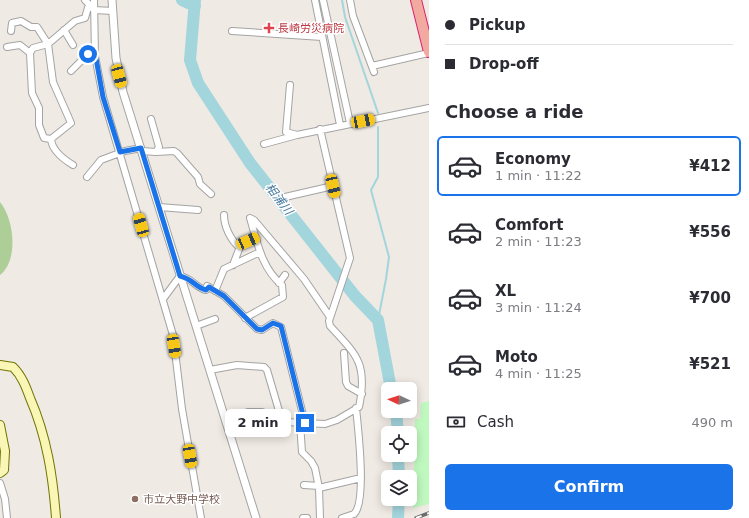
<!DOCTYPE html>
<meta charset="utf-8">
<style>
:root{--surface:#fff;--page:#f7f7f7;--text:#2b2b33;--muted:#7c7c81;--line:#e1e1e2;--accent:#1a73e8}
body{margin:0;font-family:"DejaVu Sans","Noto Sans JP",sans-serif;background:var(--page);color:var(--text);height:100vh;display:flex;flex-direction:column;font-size:15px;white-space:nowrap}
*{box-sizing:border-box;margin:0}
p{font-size:13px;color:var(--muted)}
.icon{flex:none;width:22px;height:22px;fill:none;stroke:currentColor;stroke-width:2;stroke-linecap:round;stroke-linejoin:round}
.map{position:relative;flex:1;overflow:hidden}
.side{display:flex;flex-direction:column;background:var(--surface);width:320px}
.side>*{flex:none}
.top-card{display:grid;align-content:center;height:88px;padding:0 16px;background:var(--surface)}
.needle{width:26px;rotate:274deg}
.buttons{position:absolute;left:381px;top:382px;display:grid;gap:8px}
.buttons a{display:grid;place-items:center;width:36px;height:36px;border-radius:6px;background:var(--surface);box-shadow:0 2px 10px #0003;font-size:20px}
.end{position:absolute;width:18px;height:18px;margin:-9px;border:5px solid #1a73e8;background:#fff;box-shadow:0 0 0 2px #fff}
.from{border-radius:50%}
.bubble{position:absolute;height:28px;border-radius:6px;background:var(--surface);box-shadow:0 2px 10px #0003;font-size:13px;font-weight:600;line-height:28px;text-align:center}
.car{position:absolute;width:12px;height:24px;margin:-12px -6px;border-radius:5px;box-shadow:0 0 3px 1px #0007;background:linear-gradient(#f5c518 24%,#345 0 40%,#f5c518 0 76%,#345 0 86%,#f5c518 0)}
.top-card b{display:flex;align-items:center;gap:14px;height:38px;font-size:15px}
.top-card b+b{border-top:1px solid var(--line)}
.top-card i{width:10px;height:10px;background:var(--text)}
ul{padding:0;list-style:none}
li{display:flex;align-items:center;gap:12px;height:60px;margin:0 8px 6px;padding:0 8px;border:2px solid transparent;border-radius:6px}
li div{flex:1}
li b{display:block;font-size:15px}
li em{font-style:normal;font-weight:600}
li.current{border-color:var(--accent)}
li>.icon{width:36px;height:36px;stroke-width:1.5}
h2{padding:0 16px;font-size:18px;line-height:48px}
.pay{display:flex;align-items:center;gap:10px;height:44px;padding:0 16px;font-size:15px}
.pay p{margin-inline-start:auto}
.primary-button{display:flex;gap:8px;margin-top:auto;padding:8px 16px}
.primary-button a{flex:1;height:46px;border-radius:6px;background:var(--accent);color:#fff;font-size:16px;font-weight:600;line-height:46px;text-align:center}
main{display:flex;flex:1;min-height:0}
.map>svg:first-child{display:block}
.forest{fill:#adce97}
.park{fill:#c0f9bf}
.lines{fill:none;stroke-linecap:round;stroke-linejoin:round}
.stream{stroke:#a3d5dd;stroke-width:2}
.river{stroke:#a3d5dd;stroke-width:12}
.minor-casing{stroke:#a4a4a4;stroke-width:8}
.tertiary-casing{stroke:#a4a4a4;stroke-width:9}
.secondary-casing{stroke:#727404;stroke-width:10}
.trunk-casing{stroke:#d92372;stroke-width:12}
.minor{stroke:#fff;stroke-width:6}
.tertiary{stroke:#fff;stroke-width:7}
.secondary{stroke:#faf7b6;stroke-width:8}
.trunk{stroke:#f2aaa0;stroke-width:10}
.rail-casing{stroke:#6b6b6b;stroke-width:3.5}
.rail{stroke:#fff;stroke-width:2;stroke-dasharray:6;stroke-linecap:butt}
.route{stroke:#1a73e8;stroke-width:5}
.health-dot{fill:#e0444e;stroke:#fff;stroke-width:1.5}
.education-dot{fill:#8d6e63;stroke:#fff;stroke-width:1.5}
.labels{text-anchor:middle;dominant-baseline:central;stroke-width:3;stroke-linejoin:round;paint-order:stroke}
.health-label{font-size:11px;fill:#be3a42;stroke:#fff;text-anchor:start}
.education-label{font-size:11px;fill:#785e54;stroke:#fff;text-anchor:start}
.water-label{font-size:12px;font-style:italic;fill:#44789d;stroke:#fff}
</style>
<main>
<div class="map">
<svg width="429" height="518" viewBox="0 0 429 518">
<rect width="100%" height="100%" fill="#efeae3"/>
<path class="forest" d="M0 202C14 219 19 260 0 275Z"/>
<path class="park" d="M429 401V504L413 508 415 419H420L421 403Z"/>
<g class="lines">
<path class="stream" d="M342 0 345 17 378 113
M378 127V177L371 190 389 257 386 279 378 320"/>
<path class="river" d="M182 0 195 6
M195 0 190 60 198 83 250 163 355 296 378 320 391 389
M396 411 398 433
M398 455 399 477
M398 518 399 499"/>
<defs>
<path id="minor" d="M85 0 94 10 113 11
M94 0 95 56 103 97 173 335 182 409 201 518
M315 0 340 125
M323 0 350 123
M350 0 353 16 374 72
M64 30 73 45
M11 31 12 23 21 21 31 27H37L48 44 33 48 30 53 32 93 39 108V125L44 138 51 139 71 123 53 82 48 44 75 21 85 18 89 4
M232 31 322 37
M7 47 20 45 30 53
M372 66 429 53
M71 71 88 54 95 53
M290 85 286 132 297 135 429 108
M51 139C52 151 63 159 73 165
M264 144 297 135
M142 151 156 152 159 147 151 119
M156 152 174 151 177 153 198 177 200 184 211 194
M87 177 101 160 125 151 141 148
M285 197 333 186
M159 207 198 210
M224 215C224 227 231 240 239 247
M233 265 241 244 255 238
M279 283 285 275
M207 286 224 296 257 329 262 330 273 323 281 327 305 423
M215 291 224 269 260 252
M163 299 180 276C192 278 196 288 206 290L209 287
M245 318 283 297 282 285C262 269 257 242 250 218L254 220 304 279 330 317
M196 326 215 319
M344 353 346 382 348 386 362 394
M210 370 237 365 264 367 267 370 282 421
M227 421 248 412H262L286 422 325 424 337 420 359 407C368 364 357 355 330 326L329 321 350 258 320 129
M300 423 302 452 311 461 315 468 319 488 320 518
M0 483 5 499 7 518
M304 485 319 486
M319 488 361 478
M303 518H307
M342 518 354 514C367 502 358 428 356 408"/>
<path id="tertiary" d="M112 0 116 58 123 92 256 518"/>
<path id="secondary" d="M0 365 13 367C22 376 26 387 30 398 47 437 53 477 56 518
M0 425 5 451 4 470 0 473"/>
<path id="trunk" d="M416 0 429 52"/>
</defs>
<use href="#minor" class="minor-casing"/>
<use href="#tertiary" class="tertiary-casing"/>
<use href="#secondary" class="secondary-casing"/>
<use href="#trunk" class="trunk-casing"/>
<use href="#minor" class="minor"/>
<use href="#tertiary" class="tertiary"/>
<use href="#secondary" class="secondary"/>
<use href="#trunk" class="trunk"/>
<defs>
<path id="rail" d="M416 518 429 513"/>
</defs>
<use href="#rail" class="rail-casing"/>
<use href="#rail" class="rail"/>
</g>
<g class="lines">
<path class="route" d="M88 54 95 53 103 97 120 152 141 148 180 276C193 279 196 288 206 290L209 287 224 296 257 329 262 330 273 323 281 326 305 423"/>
</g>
<path class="health-dot" d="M267 22h4v4h4v4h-4v4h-4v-4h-4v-4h4z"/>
<circle class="education-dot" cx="135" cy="499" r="4"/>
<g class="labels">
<g class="health-label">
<text x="278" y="28">長崎労災病院</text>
</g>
<g class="education-label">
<text x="143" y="499">市立大野中学校</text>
</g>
<g class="water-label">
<text transform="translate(279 199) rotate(52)">相浦川</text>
</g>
</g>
</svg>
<div class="buttons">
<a><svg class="needle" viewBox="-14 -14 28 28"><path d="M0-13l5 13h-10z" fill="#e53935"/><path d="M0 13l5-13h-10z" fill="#7c7c81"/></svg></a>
<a><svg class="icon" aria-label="locate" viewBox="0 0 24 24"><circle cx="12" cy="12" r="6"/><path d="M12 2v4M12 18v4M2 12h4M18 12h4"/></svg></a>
<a><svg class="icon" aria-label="layers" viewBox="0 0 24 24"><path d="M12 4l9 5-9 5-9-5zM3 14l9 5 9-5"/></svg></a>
</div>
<i class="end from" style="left:88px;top:54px"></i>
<i class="end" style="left:305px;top:423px"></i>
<div class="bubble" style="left:225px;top:409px;width:66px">2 min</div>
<i class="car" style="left:119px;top:76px;rotate:165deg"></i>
<i class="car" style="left:363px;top:121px;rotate:79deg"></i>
<i class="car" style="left:333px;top:186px;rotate:167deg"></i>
<i class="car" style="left:141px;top:225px;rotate:344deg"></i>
<i class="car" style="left:248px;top:241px;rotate:67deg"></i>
<i class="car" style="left:174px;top:346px;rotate:171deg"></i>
<i class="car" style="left:190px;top:456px;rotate:170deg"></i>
</div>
<section class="side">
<div class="top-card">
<b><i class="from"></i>Pickup</b>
<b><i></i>Drop-off</b>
</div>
<h2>Choose a ride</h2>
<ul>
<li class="current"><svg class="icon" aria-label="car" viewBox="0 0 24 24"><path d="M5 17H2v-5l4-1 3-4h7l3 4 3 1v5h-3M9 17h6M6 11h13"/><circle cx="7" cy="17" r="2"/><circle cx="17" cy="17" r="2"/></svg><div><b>Economy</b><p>1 min · 11:22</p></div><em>¥412</em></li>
<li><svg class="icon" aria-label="car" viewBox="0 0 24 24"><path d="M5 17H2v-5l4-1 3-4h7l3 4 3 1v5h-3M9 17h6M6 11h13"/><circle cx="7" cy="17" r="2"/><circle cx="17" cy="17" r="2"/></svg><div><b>Comfort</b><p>2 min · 11:23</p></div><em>¥556</em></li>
<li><svg class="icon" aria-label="car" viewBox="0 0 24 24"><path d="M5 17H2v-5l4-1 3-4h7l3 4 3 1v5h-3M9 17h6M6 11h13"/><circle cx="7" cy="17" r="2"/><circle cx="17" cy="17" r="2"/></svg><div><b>XL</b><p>3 min · 11:24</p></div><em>¥700</em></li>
<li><svg class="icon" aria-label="car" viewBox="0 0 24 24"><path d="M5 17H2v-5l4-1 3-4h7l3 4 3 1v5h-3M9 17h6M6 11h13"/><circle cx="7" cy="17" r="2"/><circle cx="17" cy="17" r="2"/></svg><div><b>Moto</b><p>4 min · 11:25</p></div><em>¥521</em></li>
</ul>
<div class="pay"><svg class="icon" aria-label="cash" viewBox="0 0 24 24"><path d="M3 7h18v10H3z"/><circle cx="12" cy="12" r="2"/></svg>Cash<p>490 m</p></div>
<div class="primary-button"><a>Confirm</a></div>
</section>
</main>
